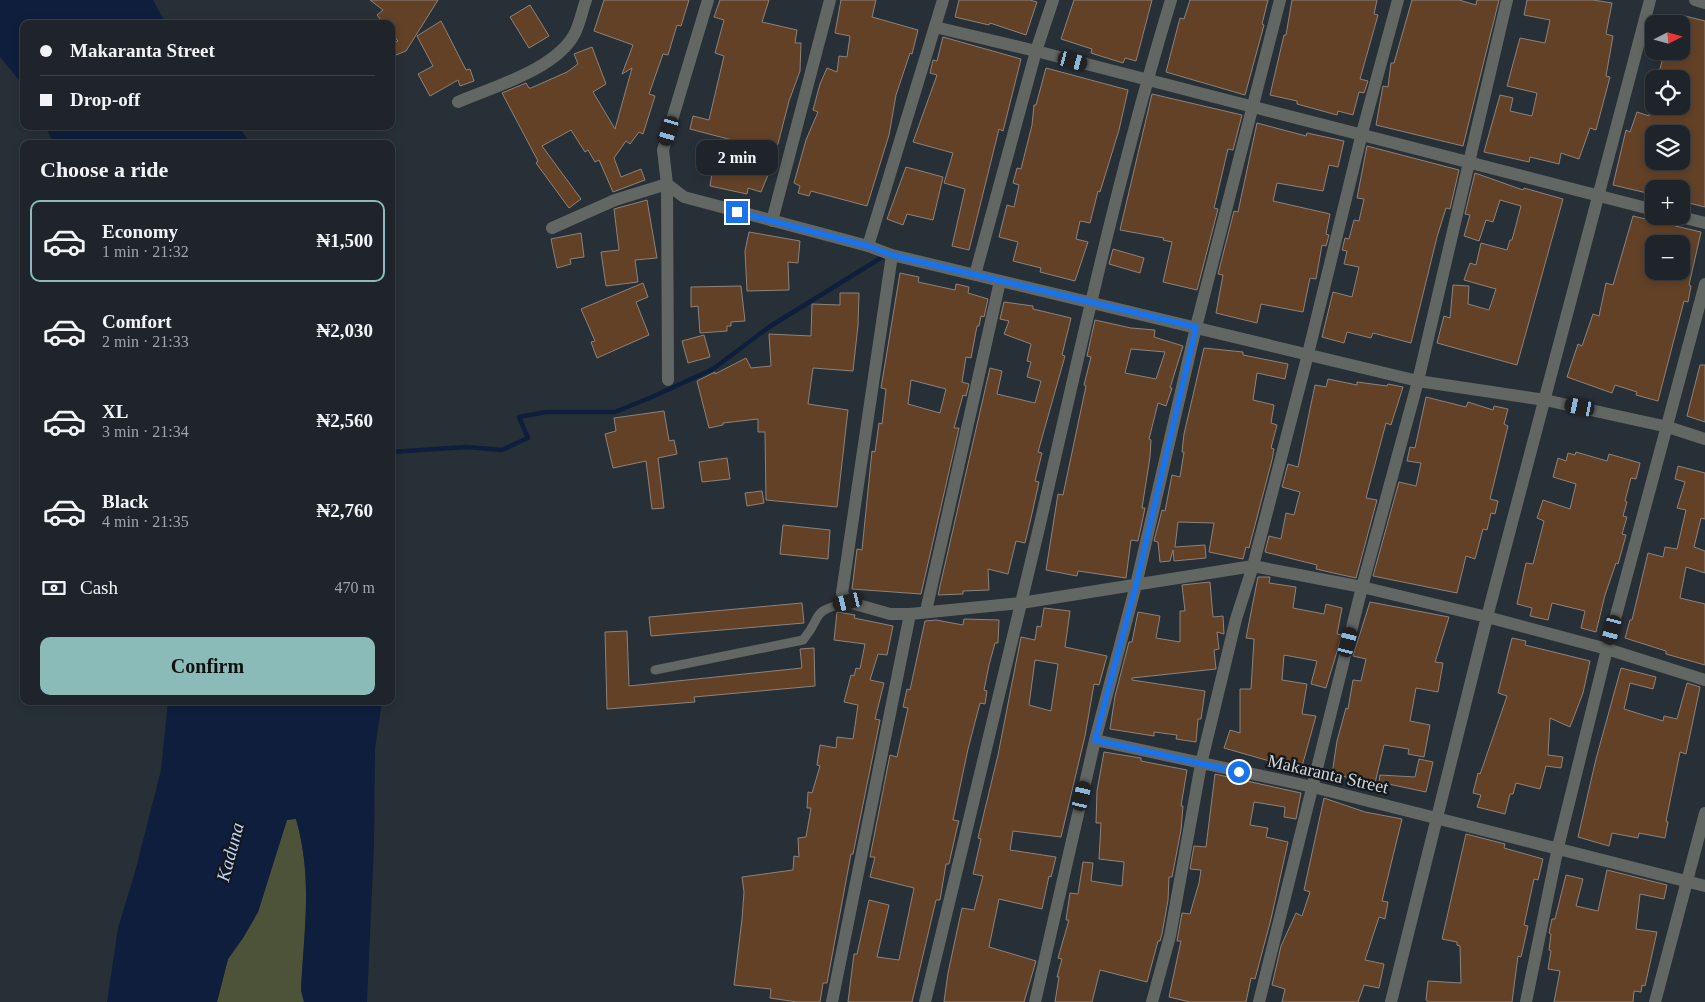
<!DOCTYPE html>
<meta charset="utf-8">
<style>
:root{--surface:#1e2429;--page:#2b3035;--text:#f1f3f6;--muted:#a1a4a8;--line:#3c4146;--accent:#8bbbb9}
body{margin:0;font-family:Georgia,serif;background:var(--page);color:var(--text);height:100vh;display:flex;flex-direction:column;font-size:19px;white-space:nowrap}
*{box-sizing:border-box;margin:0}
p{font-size:16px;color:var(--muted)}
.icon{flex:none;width:28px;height:28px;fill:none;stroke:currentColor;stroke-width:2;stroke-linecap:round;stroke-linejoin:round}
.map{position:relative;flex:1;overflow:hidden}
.panel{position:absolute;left:20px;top:140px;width:375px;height:565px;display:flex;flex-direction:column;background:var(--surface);border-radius:10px;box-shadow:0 2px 8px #0003,0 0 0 1px var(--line)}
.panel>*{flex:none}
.top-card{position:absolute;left:20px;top:20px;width:375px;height:110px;border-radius:10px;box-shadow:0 2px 8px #0003,0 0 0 1px var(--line);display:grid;align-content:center;height:110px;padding:0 20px;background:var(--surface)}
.needle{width:32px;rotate:84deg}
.buttons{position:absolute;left:1645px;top:15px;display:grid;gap:10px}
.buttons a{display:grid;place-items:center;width:45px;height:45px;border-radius:10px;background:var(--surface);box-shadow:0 2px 8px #0003,0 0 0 1px var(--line);font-size:25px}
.end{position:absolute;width:22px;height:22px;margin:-11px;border:6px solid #1a73e8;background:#fff;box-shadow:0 0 0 2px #fff}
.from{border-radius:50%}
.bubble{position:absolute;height:35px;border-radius:10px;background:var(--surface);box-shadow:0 2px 8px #0003,0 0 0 1px var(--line);font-size:16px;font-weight:800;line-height:35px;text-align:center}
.car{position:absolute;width:15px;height:30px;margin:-15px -8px;border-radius:6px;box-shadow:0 0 4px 1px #0007;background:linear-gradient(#222 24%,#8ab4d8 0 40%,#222 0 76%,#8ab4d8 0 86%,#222 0)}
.top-card b{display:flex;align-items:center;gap:18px;height:48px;font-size:19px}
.top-card b+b{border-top:1px solid var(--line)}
.top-card i{width:12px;height:12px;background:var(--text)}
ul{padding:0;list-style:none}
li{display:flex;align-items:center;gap:15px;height:82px;margin:0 10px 8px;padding:0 10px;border:2px solid transparent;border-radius:10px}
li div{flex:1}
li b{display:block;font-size:19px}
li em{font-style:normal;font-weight:800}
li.on{border-color:var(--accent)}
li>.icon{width:45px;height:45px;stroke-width:1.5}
h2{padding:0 20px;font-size:22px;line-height:60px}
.pay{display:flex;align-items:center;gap:12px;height:55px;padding:0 20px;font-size:19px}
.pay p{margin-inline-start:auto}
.button{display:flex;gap:10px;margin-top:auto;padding:10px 20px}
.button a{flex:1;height:58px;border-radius:10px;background:var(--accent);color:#111;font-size:20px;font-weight:800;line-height:58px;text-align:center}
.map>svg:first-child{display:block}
.green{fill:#4d5339}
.water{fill:#0e1e3c}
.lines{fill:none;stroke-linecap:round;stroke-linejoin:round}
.stream{stroke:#0e1e3c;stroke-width:4.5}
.building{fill:#624127;stroke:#8d827b;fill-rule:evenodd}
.service{stroke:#636764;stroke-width:9}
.minor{stroke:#636764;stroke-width:12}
.tertiary{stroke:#636764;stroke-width:12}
.route{stroke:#1a73e8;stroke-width:6}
.labels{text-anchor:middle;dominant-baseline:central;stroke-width:4.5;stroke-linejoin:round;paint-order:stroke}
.street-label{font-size:18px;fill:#d3d8dd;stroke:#14171b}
.water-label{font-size:19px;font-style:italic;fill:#bfd3f7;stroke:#14171b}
</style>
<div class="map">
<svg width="1705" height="1002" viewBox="0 0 1705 1002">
<rect width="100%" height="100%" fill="#283037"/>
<path class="green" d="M293 818 296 819C313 879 304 929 301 990L304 1002H217L228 959 243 938 258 912 287 819Z"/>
<path class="water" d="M0 0H153L166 24H24V86L0 57Z
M45 126H238L251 144H54Z
M168 701H382L375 749 374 846 367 1002H304L301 990C304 929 313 879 296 819L287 820 258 912 243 938 228 959 217 1002H107L118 928 135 872 161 770Z"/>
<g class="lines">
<path class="stream" d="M391 452 466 447 502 450 528 438 519 417 546 412H615L652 397 713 369 769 327 884 256"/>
</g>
<path class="building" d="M370 0H438L406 51 391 57V44L398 41 391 33V24H384L377 15 383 10Z
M604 0H689L681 26 677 25 668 55 663 54 649 94 655 96 643 134 639 132 630 144 626 141 614 158 621 177 641 169 645 180 613 192 599 160 595 162 588 150 585 152 571 130 542 146 581 199 569 208 536 163 538 161 502 93 526 83 529 88H531L567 72 578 64 574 54 592 47 606 84 593 92 615 129 632 68 622 74 633 45 594 31Z
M720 0H769L762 22 797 30 795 43H801L800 71 789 101 773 163 761 192 748 188 747 194 710 186 712 173 722 175 732 140 690 129 693 116 709 120 724 56 715 53 724 20 714 17Z
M841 0H876L872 17 918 30 912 54 910 53 896 95 889 135 867 206 811 191 809 196 798 193 800 186 794 183 806 140 818 112 813 110 820 84 827 68 837 72 839 56 847 57 850 36 835 33Z
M959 0H1030L1037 2 1026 35 990 23 989 25 955 17Z
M1074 0H1152L1136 61 1125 58 1123 63 1091 53 1092 49 1061 39Z
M1190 0H1268L1262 24 1264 25 1245 95 1166 72 1180 18 1184 19Z
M1292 0H1377L1374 14 1378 15 1360 79 1368 81 1364 93 1359 92 1353 115 1338 111 1337 115 1297 104V101L1270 95 1284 35H1286Z
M1412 0H1459L1476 5 1477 0H1499L1463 146 1376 125 1383 86 1388 87 1391 63H1394Z
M1527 0H1593L1612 3 1606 34 1613 36 1606 76 1610 77 1596 130 1590 128 1579 159 1561 153 1559 164 1530 157 1529 162 1484 152 1500 95 1513 98 1510 111 1532 116 1537 93 1507 86 1520 38 1545 43 1550 20 1524 15Z
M530 5 549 36 529 48 510 17Z
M1681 15 1705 21V207L1681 201V189H1654V193H1647L1613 185 1626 130 1630 132 1637 112 1649 116 1651 106H1681V79H1657L1665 51H1681ZM1654 134H1681V161H1654Z
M441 21 466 70 470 69 474 81 460 86 458 80 430 96 418 74 433 66 417 36Z
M943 37 1021 59 1003 131 999 129 969 250 952 246 965 189 944 183 953 153 913 142 937 75 930 73 933 60 937 61Z
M1046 68 1128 90 1119 130 1100 192 1098 191 1090 223 1080 221 1076 239 1088 242 1075 281 1040 272 1041 268 1013 261 1018 242 999 237 1007 205 1014 207 1019 185 1013 183 1017 168 1021 169 1032 125 1034 105H1036Z
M1152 94 1242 115 1233 150 1228 149 1214 208 1218 209 1197 290 1163 282 1172 242 1163 240 1164 238 1120 230Z
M1257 123 1306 136 1307 133 1344 141 1338 167 1329 165 1323 191 1277 183 1273 201 1330 214 1326 234 1329 235 1326 246 1322 245 1316 279 1310 278 1303 312 1261 304 1257 323 1216 313 1223 275 1218 274 1234 211 1238 212Z
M1367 146 1459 170 1450 209 1446 208 1437 237 1411 343 1373 333 1371 338 1347 332 1344 343 1322 337 1333 292 1352 297 1359 267 1344 264 1347 251 1342 250 1345 238 1349 239 1354 220 1359 221 1364 199 1357 198Z
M906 167 943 177 933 220 907 214 903 225 887 219Z
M1475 173 1523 190 1524 188 1563 199 1517 365 1437 343 1444 316 1450 318 1453 285 1469 286 1468 304 1489 310 1496 289 1464 280 1470 263 1476 265 1481 243 1507 250 1510 240H1512L1521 206 1500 200 1493 222 1486 220 1479 241 1464 236 1470 215 1465 214Z
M647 200 657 258 635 260 638 282 606 286 601 252 619 250 614 209Z
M1633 216 1701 232 1689 285 1691 286 1688 302 1684 301 1658 401 1636 395 1637 392 1615 385 1612 393 1567 377 1578 344 1582 346 1593 314 1599 316 1606 283 1613 285ZM1654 244H1681V271H1648Z
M749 232 800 241 798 263 788 262 789 290 747 291 745 251Z
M581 233 584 257 570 259 571 264 557 268 551 239Z
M1113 249 1144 258 1140 273 1109 264Z
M900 273 919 277 918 282 955 290 956 284 969 287 968 293 988 299 984 317 981 316 979 326H977L971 358 966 357 962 382 969 384 966 396 963 395 954 428H959L921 594 852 589 857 549 862 550 872 451 875 452 879 423 882 424 886 389 881 388ZM911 380 946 389 940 413 908 404Z
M643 283 648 297 636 302 649 335 597 358 591 342 595 341 581 309Z
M741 286 745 321 731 322V326H727V331L700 333 698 306 691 307V287Z
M840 293H859L858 325 853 371 813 368 808 404 848 410 837 507 766 500 765 432H758V419L723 423V425L709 428 697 381 715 372V374L746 358 751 368 771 366 769 334 811 336 812 304 840 305Z
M1004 302 1033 306V309L1071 318 1062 355 1065 356 1038 452 1042 453 1035 481 1039 482 1031 518 1025 543 1016 541 1008 574 988 569 989 590 963 591V594L938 595 990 368 1002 371 997 394 1035 403 1041 381 1027 377 1031 362 1027 361 1031 344 1004 334 1009 321 1000 319Z
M1095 320 1131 328 1155 330 1154 337 1183 346 1170 388H1172L1166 406 1158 403 1149 439 1151 440 1150 457 1142 508H1145L1138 541 1131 540 1126 578 1078 571 1077 576 1046 570 1058 494 1063 495 1086 386 1084 385 1091 357 1087 356ZM1131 349 1165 352 1156 379 1125 373Z
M704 335 710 357 688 363 682 341Z
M1204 348 1243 352V355L1288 364 1285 379 1257 373 1253 400 1274 405 1271 423 1277 425 1271 448 1274 449 1272 460 1249 548 1246 547 1243 559 1209 552 1214 523 1178 522 1175 547 1205 545 1206 558 1174 561 1173 550 1170 561 1160 562 1158 542 1154 541 1162 510 1165 511 1172 475 1180 477 1184 452H1182L1184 434Z
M1700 365H1705V422L1687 416Z
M1328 379 1357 385V382L1387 386 1388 384 1403 387 1391 425 1386 423 1366 498 1377 500 1356 578 1329 572 1316 569 1317 565 1265 552 1269 536 1281 539 1286 513 1294 515 1300 492 1282 487 1288 464 1298 467 1315 385 1326 387Z
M1426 397 1466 407 1468 402 1493 410 1494 406 1508 409 1504 424 1508 426 1490 499 1498 501 1495 514 1491 513 1487 530 1483 529 1475 559 1466 556 1457 593 1373 576 1399 482 1416 486 1421 463 1407 461 1410 447 1415 448Z
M664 411 669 441 674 440 677 454 658 458 664 508 652 509 646 461 613 468 605 434 616 431 614 418Z
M1576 452 1607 461 1609 454 1640 463 1636 479 1631 478 1625 501 1627 502 1623 516 1627 517 1622 534 1626 535 1618 564 1616 563 1605 595 1596 632 1581 628 1585 611 1552 603 1548 620 1530 616 1532 608 1517 604 1526 563 1533 564 1544 521 1537 518 1543 500 1570 509 1576 484 1553 477 1558 458 1566 461 1568 453 1575 455Z
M727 458 730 479 702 482 699 462Z
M1678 466 1705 473V519L1701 518 1694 547 1705 551V573L1686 567 1680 598 1705 604V665L1666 654V651L1625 638 1630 620H1632L1648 553 1663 557 1665 547 1677 549 1686 510 1677 508 1685 482 1675 479Z
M762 491 764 503 747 506 745 493Z
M783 525 830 530 828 559 780 554Z
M1258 577H1270L1269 583 1296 587 1293 608 1324 614 1326 604 1342 608 1337 634 1342 635 1326 688 1311 684 1317 661 1284 655 1282 680 1307 684 1302 714 1316 716 1301 770 1224 748 1230 730 1240 733V689H1251L1254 639 1246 638Z
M1210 582 1213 617 1223 616 1224 634 1217 632 1219 649 1214 650 1216 669 1132 678V680L1205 691 1201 719H1198L1196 742 1176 739 1177 735 1154 732V736L1110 729 1115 696 1129 642H1132L1138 612 1160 616 1156 638 1180 642V611H1185L1182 585Z
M1370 602 1449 617 1435 662 1443 663 1438 692 1416 688 1410 721 1430 725 1424 757 1408 754 1409 749 1384 745 1375 783 1332 774 1337 741 1346 708 1348 709 1353 680 1361 681 1366 659 1353 656Z
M802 603 804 623 651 636 649 617Z
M1044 608 1070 611 1065 647 1107 656 1099 685 1094 684 1085 736 1061 837 1013 831 1010 850 1056 857 1051 877 1049 876 1042 909 999 899 989 947 1036 961 1024 1002H944L948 973 962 908 974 910 983 876 973 874 981 839 978 838 998 755 1021 637 1035 640 1037 626 1041 627ZM1035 660 1058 664 1051 711 1029 705Z
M837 612 855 615 854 618 893 626 887 655 878 654 870 680 884 683 875 719 880 720 853 854H851L827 983H823L820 1002H797L770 998 771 989 734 985 742 919 744 892 742 877 793 870 794 856 799 857 798 838 806 837 811 808H807L808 792 812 793 820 766 817 765 820 745 836 748 837 737 853 739 858 705 844 702 851 675 854 676 856 668 860 669 865 644 834 640Z
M964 619 999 620 998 643H995L989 665 984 690 987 691 985 704 980 703 968 749 953 820 959 821 957 828 949 864H946L940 900H936L912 1002H848L854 954H857L869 900 889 905 877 957 899 960 914 888 870 877 875 857H870L890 755 897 757 908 708 903 707 907 689 910 690 925 621 936 620 963 625Z
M627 631 629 686 802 668 800 649 814 648 815 686 694 697 695 702 607 709 605 632Z
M1512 638 1526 641 1525 645 1590 661 1583 693 1570 727 1550 718 1548 755 1563 757 1561 768 1546 766 1540 789 1516 783 1513 794H1510L1505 814 1477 807 1481 795 1473 793 1478 773 1480 774 1484 763 1507 696 1498 693Z
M1621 668 1656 677 1653 689 1630 683 1624 709 1663 721 1664 716 1677 719 1687 683 1700 687 1686 754 1680 752 1666 821 1668 822 1665 838 1639 833 1638 838 1612 833 1609 846 1578 837 1596 759Z
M1104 752 1141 758V761L1187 770 1181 806H1183L1181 830 1172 877H1169L1168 900 1162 934 1160 941H1158L1147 982 1100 970 1092 1002H1055L1059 977H1057L1062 959 1058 958 1069 920H1066L1070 893 1078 894 1083 862 1093 863 1091 881 1122 886 1124 862 1099 859 1101 823H1096L1097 791Z
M1419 759 1433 762 1426 792 1379 782 1380 775 1415 777Z
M1215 774 1301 793 1296 819 1284 817 1285 807 1254 802 1250 825 1268 828 1266 837 1288 842 1271 919 1255 979 1251 978 1246 1002H1190L1169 997 1181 941H1177L1182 913 1190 914 1199 883 1201 870 1190 869 1194 846 1206 847Z
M1324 798 1365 812 1402 819 1382 901 1388 902 1385 919 1379 917 1365 960 1384 964 1379 988 1364 985 1358 1002H1282L1285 989 1272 985 1281 946 1296 913 1302 916 1310 892 1304 890Z
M1466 834 1505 844 1504 848 1543 859 1538 880 1534 879 1524 925 1528 926 1521 957 1518 956 1512 1002H1429L1426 1000 1428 981 1461 983 1460 946 1457 945V942L1442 939Z
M1607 870 1667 885 1664 899 1640 894 1636 929 1657 932 1645 986 1642 985 1641 992 1634 991 1633 1002H1554L1560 971 1548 969 1551 951 1549 950 1551 934 1549 933 1552 919H1555L1566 875 1583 879 1576 906 1598 911Z"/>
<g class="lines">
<path class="service" d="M655 670 803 640C825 614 807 613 848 602"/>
<path class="minor" d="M1695 0 1705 3
M935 27 1036 51 1654 210
M458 102C493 87 557 69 575 33 580 23 582 11 586 0
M667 184 684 197 868 246 892 255 1418 381 1545 400 1668 427 1705 439
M1677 216 1705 223
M772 221 830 0
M552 228 615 200 667 184
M892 255 842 593 848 602 890 614H910L1021 603 1253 566 1362 587 1487 617 1607 649 1705 680
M975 275 1036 51 1053 0
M668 380 667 184 663 150 708 0
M926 611 1000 281
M1095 740 1313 787 1705 886
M832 1002 910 614
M925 1002C963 844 1002 686 1039 528 1080 351 1118 174 1171 0
M1035 1002 1095 740 1136 585 1196 327 1280 0
M1152 1002 1170 936 1201 764 1236 619 1253 566 1308 354 1362 133 1398 0
M1259 1002 1362 587 1418 381 1507 0
M1391 1002 1487 617 1650 0
M1526 1002 1558 847 1607 649 1705 284
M1655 1002 1705 813"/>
<path class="tertiary" d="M868 246 943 0"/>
</g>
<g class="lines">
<path class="route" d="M737 212 868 246 892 255 1196 327 1136 585 1095 740 1239 772"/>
</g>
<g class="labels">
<g class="street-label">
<text transform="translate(1328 774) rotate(13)">Makaranta Street</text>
</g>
<g class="water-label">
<text transform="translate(230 852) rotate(-75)">Kaduna</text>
</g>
</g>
</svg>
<div class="buttons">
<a><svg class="needle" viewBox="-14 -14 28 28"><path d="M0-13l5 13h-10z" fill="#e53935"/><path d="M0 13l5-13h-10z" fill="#a1a4a8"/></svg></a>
<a><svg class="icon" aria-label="locate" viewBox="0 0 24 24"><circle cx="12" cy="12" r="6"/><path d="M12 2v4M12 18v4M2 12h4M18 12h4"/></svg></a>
<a><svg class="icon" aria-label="layers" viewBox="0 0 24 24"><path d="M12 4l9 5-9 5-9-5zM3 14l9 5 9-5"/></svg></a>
<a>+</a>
<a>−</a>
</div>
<i class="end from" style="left:1239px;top:772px"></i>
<i class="end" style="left:737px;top:212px"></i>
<div class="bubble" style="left:696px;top:140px;width:82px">2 min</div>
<i class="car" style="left:1073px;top:61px;rotate:105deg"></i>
<i class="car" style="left:669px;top:131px;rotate:197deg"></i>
<i class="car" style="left:1580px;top:407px;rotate:282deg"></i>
<i class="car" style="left:848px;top:602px;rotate:256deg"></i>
<i class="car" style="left:1612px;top:630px;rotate:195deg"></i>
<i class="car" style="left:1348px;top:642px;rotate:14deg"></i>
<i class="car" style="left:1082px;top:796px;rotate:13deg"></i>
<div class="top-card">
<b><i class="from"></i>Makaranta Street</b>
<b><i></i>Drop-off</b>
</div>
<section class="panel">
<h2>Choose a ride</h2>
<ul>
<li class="on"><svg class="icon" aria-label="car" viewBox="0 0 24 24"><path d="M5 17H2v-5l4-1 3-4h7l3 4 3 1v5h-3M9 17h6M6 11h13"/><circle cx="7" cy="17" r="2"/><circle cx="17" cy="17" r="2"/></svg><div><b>Economy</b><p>1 min · 21:32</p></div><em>₦1,500</em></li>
<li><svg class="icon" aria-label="car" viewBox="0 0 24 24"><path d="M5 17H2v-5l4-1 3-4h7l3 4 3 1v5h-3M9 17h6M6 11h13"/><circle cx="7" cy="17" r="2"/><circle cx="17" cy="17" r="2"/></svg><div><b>Comfort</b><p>2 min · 21:33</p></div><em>₦2,030</em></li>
<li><svg class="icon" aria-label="car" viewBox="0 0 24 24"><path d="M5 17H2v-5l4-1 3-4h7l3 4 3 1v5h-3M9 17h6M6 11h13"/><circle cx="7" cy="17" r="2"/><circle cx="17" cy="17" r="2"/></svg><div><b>XL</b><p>3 min · 21:34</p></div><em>₦2,560</em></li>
<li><svg class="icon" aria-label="car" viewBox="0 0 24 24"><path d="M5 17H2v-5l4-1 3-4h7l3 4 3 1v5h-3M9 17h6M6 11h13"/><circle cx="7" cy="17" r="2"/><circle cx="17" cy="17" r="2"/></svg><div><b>Black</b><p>4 min · 21:35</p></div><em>₦2,760</em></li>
</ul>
<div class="pay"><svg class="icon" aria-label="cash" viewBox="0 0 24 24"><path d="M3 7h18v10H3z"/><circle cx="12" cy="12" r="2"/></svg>Cash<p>470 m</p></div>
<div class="button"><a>Confirm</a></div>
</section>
</div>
